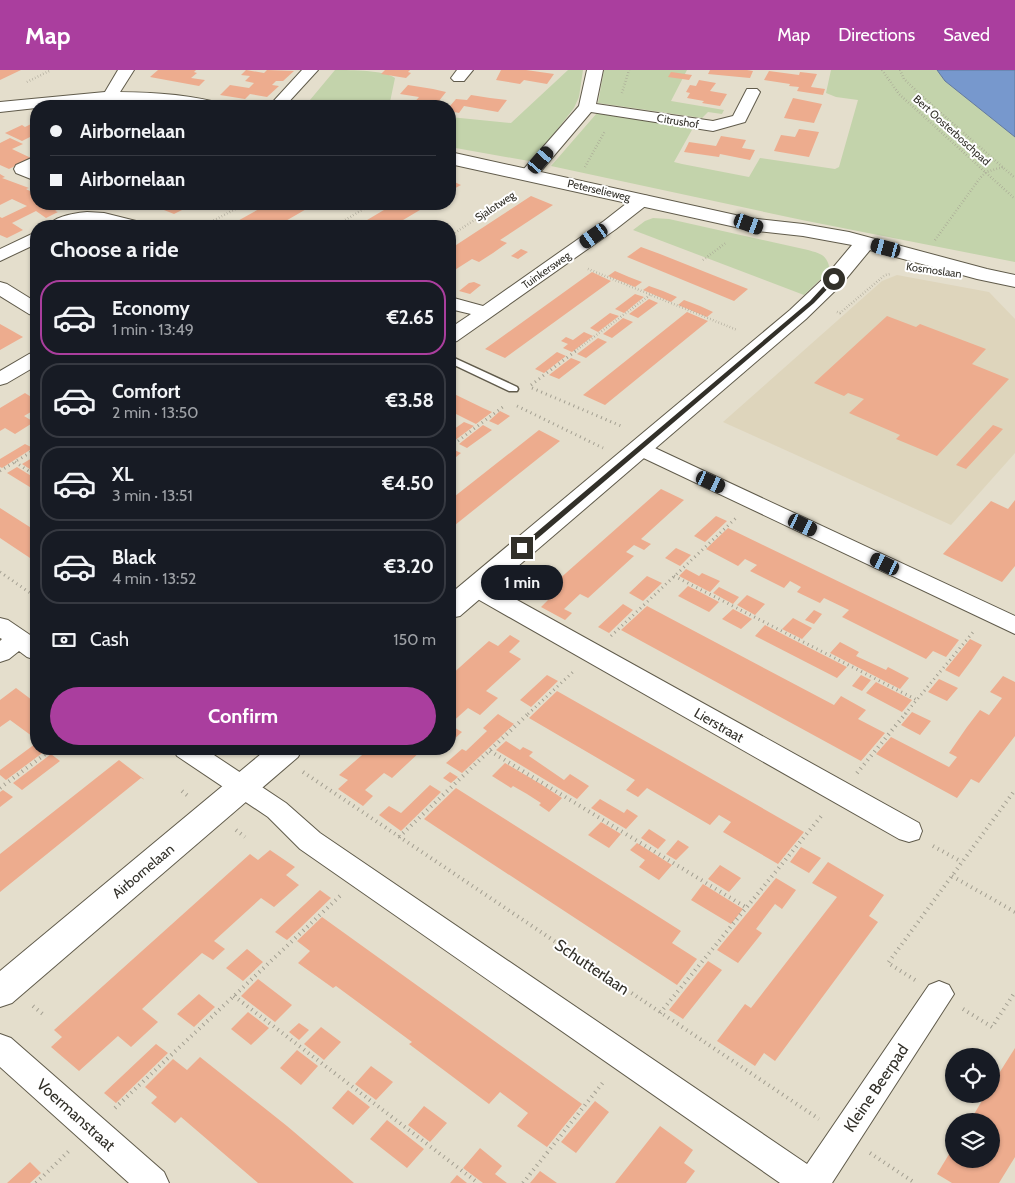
<!DOCTYPE html>
<meta charset="utf-8">
<style>
:root{--surface:#171b24;--page:#20242c;--text:#f1f3f6;--muted:#9ea1a6;--line:#363941;--accent:#aa3e9e}
body{margin:0;font-family:Cabin,sans-serif;background:var(--page);color:var(--text);height:100vh;display:flex;flex-direction:column;font-size:19px;white-space:nowrap}
*{box-sizing:border-box;margin:0}
p{font-size:16px;color:var(--muted)}
.icon{flex:none;width:28px;height:28px;fill:none;stroke:currentColor;stroke-width:2;stroke-linecap:round;stroke-linejoin:round}
.map{position:relative;flex:1;overflow:hidden}
.details{position:absolute;left:30px;top:150px;width:426px;height:535px;display:flex;flex-direction:column;background:var(--surface);border-radius:20px;box-shadow:0 1px 4px #0004}
.details>*{flex:none}
.banner{position:absolute;left:30px;top:30px;width:426px;height:110px;border-radius:20px;box-shadow:0 1px 4px #0004;display:grid;align-content:center;height:110px;padding:0 20px;background:var(--surface)}
.tools{position:absolute;left:945px;top:978px;display:grid;gap:10px}
.tools a{display:grid;place-items:center;width:55px;height:55px;border-radius:50%;background:var(--surface);box-shadow:0 1px 4px #0004;font-size:25px}
.end{position:absolute;width:22px;height:22px;margin:-11px;border:6px solid #323029;background:#fff;box-shadow:0 0 0 2px #fff}
.from{border-radius:50%}
.bubble{position:absolute;height:35px;border-radius:18px;background:var(--surface);box-shadow:0 1px 4px #0004;font-size:16px;font-weight:800;line-height:35px;text-align:center}
.car{position:absolute;width:15px;height:30px;margin:-15px -8px;border-radius:6px;box-shadow:0 0 4px 1px #0007;background:linear-gradient(#222 24%,#8ab4d8 0 40%,#222 0 76%,#8ab4d8 0 86%,#222 0)}
.banner b{display:flex;align-items:center;gap:18px;height:48px;font-size:19px}
.banner b+b{border-top:1px solid var(--line)}
.banner i{width:12px;height:12px;background:var(--text)}
ul{padding:0;list-style:none}
li{display:flex;align-items:center;gap:15px;height:75px;margin:0 10px 8px;padding:0 10px;border:2px solid var(--line);border-radius:20px}
li div{flex:1}
li b{display:block;font-size:19px}
li em{font-style:normal;font-weight:800}
li.active{border-color:var(--accent)}
li>.icon{width:45px;height:45px;stroke-width:1.5}
h2{padding:0 20px;font-size:22px;line-height:60px}
.pay{display:flex;align-items:center;gap:12px;height:55px;padding:0 20px;font-size:19px}
.pay p{margin-inline-start:auto}
.cta{display:flex;gap:10px;margin-top:auto;padding:10px 20px}
.cta a{flex:1;height:58px;border-radius:30px;background:var(--accent);color:#fff;font-size:20px;font-weight:800;line-height:58px;text-align:center}
header{display:flex;align-items:center;gap:30px;box-sizing:border-box;height:70px;padding:0 25px;background:var(--accent);color:#fff}
header strong{font-size:24px}
nav{display:flex;gap:28px;margin-inline-start:auto;font-size:18px}
.map>svg:first-child{display:block}
.built{fill:#ded5bc}
.green{fill:#c3d3ab}
.water{fill:#7798cd;stroke:#62799c}
.building{fill:#edac8e}
.lines{fill:none;stroke-linecap:round;stroke-linejoin:round}
.lane-casing{stroke:#605b4b;stroke-width:3}
.street-casing{stroke:#605b4b;stroke-width:2}
.secondary-casing{stroke:#605b4b;stroke-width:2}
.path-far2{stroke:#a39f91;stroke-width:2.5;stroke-dasharray:0.5 2.5;stroke-linecap:butt}
.path-far1{stroke:#a39f91;stroke-width:3;stroke-dasharray:1 4;stroke-linecap:butt}
.path{stroke:#a39f91;stroke-width:4;stroke-dasharray:1 4.5;stroke-linecap:butt}
.lane{fill:#fff;fill-rule:evenodd}
.street{fill:#fff;fill-rule:evenodd}
.secondary{fill:#fff;fill-rule:evenodd}
.route{fill:#323029}
.labels{text-anchor:middle;dominant-baseline:central;stroke-width:4;stroke-linejoin:round;paint-order:stroke}
.far-street-label{font-size:11px;fill:#323029;stroke:#fff}
.street-label{font-size:14px;fill:#323029;stroke:#fff}
.near-street-label{font-size:16px;fill:#323029;stroke:#fff}
</style>
<header>
<strong>Map</strong>
<nav><a>Map</a><a>Directions</a><a>Saved</a></nav>
</header>
<div class="map">
<svg width="1015" height="1113" viewBox="0 0 1015 1113">
<rect width="100%" height="100%" fill="#e4decc"/>
<path class="built" d="M897 205 989 222 1015 249V383L951 455 723 352 882 211Z"/>
<path class="green" d="M335 0C352 0 383 0 395 8L390 32 394 36H305Z
M568 0H583L579 27 574 38 546 74 529 91 450 77V47L511 53Z
M604 0H709H687L671 31 724 40 722 44 708 42 702 48 598 33Z
M831 0H937L945 11 1015 67V192L802 150 551 96 597 43 693 58 674 92 682 94 749 107 760 88 835 99 839 97 858 30 836 27 826 23Z
M653 148 669 149 808 180C822 184 827 185 830 200L804 225 633 160 645 151Z"/>
<path class="water" d="M937 0H1015V67L945 11Z"/>
<path class="building" d="M0 0H21L0 10Z
M158 0H196L194 2 197 3 191 8 205 10 199 16 150 7Z
M246 0 264 3 267 0 294 1 283 11H276L272 15 279 16 267 27 250 24 245 29 220 25 230 15 249 18 254 13 245 11 250 6 241 5Z
M385 0H410L408 2 411 3 406 8 381 4Z
M501 0H526L554 4 547 14 524 10 520 14 496 10Z
M710 0H747L753 1 750 8 708 4Z
M769 1 799 5 800 2 817 4 811 17 825 19 823 25 797 21 799 17 789 16 790 14 764 10Z
M671 2 692 5 689 10 668 7Z
M699 10 716 13 710 21 727 24 720 36 702 33 704 31 687 28 690 23 686 22 690 15 696 16Z
M408 15 433 19 446 22 435 36H411L419 27 400 24Z
M471 25 490 28 507 30 498 42 464 36 459 43 450 41V36L456 29 467 30Z
M793 28 822 34 814 53 784 48Z
M36 49V68L32 66 22 71 5 63 22 55 25 57 33 53 30 51Z
M799 59 819 62 809 87 774 81 781 65 795 67Z
M721 66 746 70 742 78 755 80 750 90 720 84 719 87 684 82 689 72 716 76Z
M10 68 23 74 12 79 31 88 9 99 0 95V73Z
M0 104 5 107 2 108 29 118 26 119 36 124V134H55L62 137 55 141 58 142 46 148 36 141 12 153 23 160 7 168 0 165V147L2 148 27 136 12 129 0 135Z
M450 110 461 115 450 121Z
M531 126 553 135 500 170 507 173 493 183 479 192 472 189 450 203V179Z
M149 134H186L190 136 174 144Z
M268 134H315L277 156 270 154 265 156H240L234 153Z
M394 134H430L393 156H357Z
M641 177 660 184 748 219 734 231 627 187Z
M521 179 528 182 518 189 511 186Z
M615 201 629 207 642 212 635 217 608 206Z
M592 202 611 211 505 288 485 279Z
M474 212 481 215 470 224 459 221 469 213Z
M649 216 663 221 677 227 671 232 643 220Z
M635 224 644 227 624 243 615 239Z
M649 229 658 233 638 248 629 244Z
M684 230 700 236 713 242 707 247 678 235Z
M687 242 708 251 605 335 583 325Z
M610 243 619 246 598 262 590 258Z
M887 246 916 257 920 254 986 279 972 294 1009 309 937 386 896 369 900 365 849 343 864 329 848 323 844 326 814 313Z
M623 248 633 252 612 268 603 264Z
M0 254 9 259 23 267 0 280Z
M584 262 593 266 572 282 563 278 568 274 561 271 566 267 573 270Z
M598 268 607 272 586 288 577 284Z
M557 282 566 286 544 303 535 299Z
M571 288 581 292 559 309 549 305Z
M450 322 483 338 492 342 476 354 450 341Z
M25 323 36 330V339L24 346 34 352 15 364 5 358 0 361V338Z
M500 341 510 346 498 355 489 351Z
M464 352 474 356 450 374V362Z
M483 355 492 360 467 378 459 374Z
M993 355 1003 359 966 399 956 395Z
M539 360 560 371 450 459V430Z
M25 374 33 378 2 398 0 397V389Z
M452 379 461 383 450 392V380Z
M32 388 36 391V403L22 394Z
M17 397 36 409V417L33 419 7 403Z
M661 419 684 430 641 469 651 474 644 480 634 475 626 482 634 486 588 528 580 524 564 539 572 543 565 550 541 537 548 530 540 526Z
M1015 430V496L1002 512 943 484 991 431 1008 439Z
M0 438 36 461V492L0 468Z
M716 446 727 451 705 472 694 466Z
M728 458 910 546 959 570 946 587 933 581 926 589 842 547 849 540 824 528 820 533 797 522 801 517 790 511 784 518 750 501 757 495 745 489 738 496 706 479Z
M676 478 691 485 680 496 665 488Z
M686 499 699 506 702 503 720 511 710 522 679 506Z
M647 506 662 513 643 531 629 523Z
M688 516 698 521 719 532 709 542 678 526Z
M719 517 739 527 733 534 713 523Z
M747 525 765 534 755 545 737 535Z
M623 534 633 540 609 563 598 557Z
M647 536 834 635 841 626 866 640 858 649 885 663 861 691 621 560Z
M733 539 752 549 741 559 722 549Z
M814 540 822 544 814 554 805 550Z
M793 548 812 558 802 569 782 559Z
M765 555 788 567 847 597 837 608 755 566Z
M510 565 520 571 509 582 521 589 486 621 498 628 480 645 468 638 450 654V606L489 571 498 576Z
M970 569 982 575 971 591 959 607 945 600Z
M840 572 859 582 856 586 886 600 888 597 909 608 900 619 830 583Z
M547 605 558 611 531 637 520 630Z
M861 605 871 610 862 621 852 616Z
M1003 606 1015 612V666L979 713 971 709 957 728 876 684 891 667 949 697 957 687 949 683 967 657 980 640 989 645 1002 628 990 622Z
M939 609 958 618 947 631 928 622Z
M876 612 912 630 902 642 866 623Z
M16 618 36 633V669L10 650 0 657V630Z
M557 621 675 688 804 762 778 794 723 762 731 752 719 745 710 755 647 718 638 727 626 720 635 710 529 648Z
M912 642 931 651 920 665 901 655Z
M498 644 514 654 462 703 446 693 462 679 466 681 487 661 483 658Z
M450 655 462 662 450 673Z
M506 671 520 680 523 677 533 682 529 686 564 710 570 704 589 716 577 729 496 680Z
M35 674 36 679 45 681 6 710 0 705V700Z
M369 679H423L392 708 384 703 365 720 373 726 363 736 338 719 348 710 339 705Z
M51 684 60 691 22 720 13 713Z
M119 690 145 710 141 708 0 822V784Z
M505 693 539 713 562 728 549 742 539 735 541 733 527 724 513 716 511 718 492 706Z
M450 702 458 707 451 713 443 708Z
M430 715 441 722 401 761 379 745 389 736 401 743Z
M456 718 681 861 672 873 697 889 677 915 424 749Z
M3 720 13 727 0 737V722Z
M600 729 624 743 627 739 638 746 626 759 591 738Z
M601 752 621 764 609 778 588 765Z
M649 759 666 770 658 779 641 768Z
M678 770 689 777 676 790 666 784Z
M637 773 672 795 659 810 639 797 645 790 630 780Z
M801 777 821 788 809 803 790 792Z
M270 780 295 797 286 805 299 815 274 837 261 828 260 829 214 871 225 879 213 890 202 883 142 939 158 952 131 977 118 966 79 1001 51 977 62 967 54 960 250 784 258 790Z
M828 792 884 825 869 846 878 852 775 991 764 983 755 996 717 971 745 934 751 938 837 827 812 813Z
M720 795 741 808 729 822 708 809Z
M776 808 796 820 782 839 775 834 756 859 762 863 738 893 717 880Z
M703 814 743 839 731 854 691 830Z
M320 820 331 828 300 858 287 870 275 862Z
M322 847 582 1034 547 1077 517 1056 528 1043 500 1022 489 1034 409 974 412 972 336 916 333 918 298 893 310 881 297 871Z
M247 879 263 892 243 911 226 898Z
M708 891 722 900 683 949 669 940Z
M258 909 292 935 275 952 241 926Z
M199 924 215 937 194 957 177 944Z
M248 942 269 958 251 975 231 959Z
M299 953 309 960 299 970 289 962Z
M321 957 341 972 324 990 304 974Z
M156 974 168 983 116 1033 104 1023Z
M1015 978V1087L999 1113H952L937 1104 954 1076V1089H991V1051H970L986 1024H991V1016Z
M297 980 318 996 301 1015 280 998Z
M200 987 287 1056 354 1113H258L181 1047 175 1053 151 1033 157 1027 145 1017 173 989 187 1000Z
M371 996 393 1012 376 1030 355 1014Z
M348 1020 370 1037 353 1055 332 1038Z
M595 1031 609 1042 576 1083 561 1072Z
M424 1036 447 1053 430 1072 408 1055Z
M387 1050 424 1079 407 1098 370 1069Z
M660 1056 693 1080 684 1093 695 1101 686 1113H615Z
M480 1078 502 1096 495 1104 507 1113H483L463 1098Z
M30 1092 41 1103 30 1113H7Z
M540 1101 557 1113H530Z
M457 1105 467 1113H450Z"/>
<g class="lines">
<defs>
<path id="lane" d="M450 286 517 317 518 319 517 321H509L450 293Z"/>
<path id="street" d="M118 0H134L115 30H105L102 27Z
M302 0H318L285 36H269Z
M457 0H473L464 11H454L451 8Z
M587 0H603L596 34 713 51 733 46 747 19H757L760 22 745 52 713 61 591 42 535 108H523L521 104 523 100 579 36Z
M36 86V98L34 99 36 100V111L16 103 14 99 16 95Z
M642 125 648 126 651 130 648 134 616 159 457 271 450 273V258L471 244 450 239V227L483 236 604 151 636 126Z
M87 142 104 143 140 152 143 156H115L87 152 71 156H48C55 146 75 143 87 142Z
M36 162V174L0 191V179Z
M0 212 7 214 36 232V246L29 244 0 226Z
M36 282V296L7 313 0 315V301L29 284Z
M642 372 1015 546V564L635 384 632 379 635 374Z
M475 509 483 511 919 753 922 761 919 769 909 772 899 769 467 523 463 517 467 511Z
M0 548 8 550 36 569V590L27 587 19 581 9 589 0 592V571L2 569 0 568Z
M173 679H205L286 733 320 763 807 1094 929 915 939 911 949 915 954 924 832 1113H780L300 779 268 747 177 686Z
M0 964 11 968 164 1102 169 1113H129L0 997Z"/>
<path id="secondary" d="M105 22C143 22 180 23 216 32L219 36H179L132 33 36 36V38L0 42V32Z
M450 82 749 148 803 154 849 162 987 199 1015 205V217L977 209 870 180 841 215 806 249 460 546 450 548V524L790 240 826 206 852 175 803 166 749 160 450 94Z
M267 679H302L298 687 12 933 0 937V901Z"/>
</defs>
<use href="#lane" class="lane-casing"/>
<use href="#street" class="street-casing"/>
<use href="#secondary" class="secondary-casing"/>
<path class="path-far2" d="M882 0 899 24 1015 129
M900 0 904 9 924 28 1015 108
M27 12 51 0
M622 23 629 0
M585 97 605 61
M203 156 245 134
M335 156 372 134
M450 166 513 125
M935 170 980 108 986 102 1003 97
M703 190 727 172
M588 199 737 260
M837 242 840 243 885 205 891 204
M575 281 650 225"/>
<path class="path-far1" d="M531 315 577 280
M532 318 621 356
M517 336 603 378
M450 377 504 336
M15 392 36 406
M0 401 36 379
M0 502 36 527
M674 506 917 630
M611 566 736 448
M528 644 574 601
M905 644 974 561"/>
<path class="path" d="M490 681 747 838
M303 702 819 1049
M857 703 906 643
M0 718 52 679
M182 721 188 726
M236 760 245 767
M399 767 529 643
M933 776 962 792
M952 806 1015 842
M915 910 888 893 1015 720
M234 926 478 1113
M33 936 44 945
M963 939 992 957 1015 922
M660 943 823 744
M115 1038 341 825
M870 1083 915 1113
M36 1113 70 1080
M523 1113 605 1010"/>
<use href="#lane" class="lane"/>
<use href="#street" class="street"/>
<use href="#secondary" class="secondary"/>
</g>
<path class="route" d="M831 208 837 209 814 233 524 480H519V477L810 231Z"/>
<g class="labels">
<g class="far-street-label">
<text transform="translate(678 51) rotate(9)">Citrushof</text>
<text transform="translate(952 60) rotate(42)">Bert Oosterboschpad</text>
<text transform="translate(599 120) rotate(13)">Peterselieweg</text>
<text transform="translate(495 136) rotate(-33)">Sjalotweg</text>
<text transform="translate(546 200) rotate(-35)">Tuinkersweg</text>
<text transform="translate(934 200) rotate(8)">Kosmoslaan</text>
</g>
<g class="street-label">
<text transform="translate(719 655) rotate(30)">Lierstraat</text>
<text transform="translate(143 801) rotate(-40)">Airbornelaan</text>
</g>
<g class="near-street-label">
<text transform="translate(592 897) rotate(34)">Schutterlaan</text>
<text transform="translate(876 1018) rotate(-56)">Kleine Beerpad</text>
<text transform="translate(76 1045) rotate(42)">Voermanstraat</text>
</g>
</g>
</svg>
<div class="tools">
<a><svg class="icon" aria-label="locate" viewBox="0 0 24 24"><circle cx="12" cy="12" r="6"/><path d="M12 2v4M12 18v4M2 12h4M18 12h4"/></svg></a>
<a><svg class="icon" aria-label="layers" viewBox="0 0 24 24"><path d="M12 4l9 5-9 5-9-5zM3 14l9 5 9-5"/></svg></a>
</div>
<i class="end from" style="left:834px;top:209px"></i>
<i class="end" style="left:522px;top:478px"></i>
<div class="bubble" style="left:481px;top:495px;width:82px">1 min</div>
<i class="car" style="left:541px;top:90px;rotate:41deg"></i>
<i class="car" style="left:749px;top:154px;rotate:110deg"></i>
<i class="car" style="left:594px;top:166px;rotate:235deg"></i>
<i class="car" style="left:886px;top:178px;rotate:285deg"></i>
<i class="car" style="left:711px;top:412px;rotate:115deg"></i>
<i class="car" style="left:803px;top:455px;rotate:116deg"></i>
<i class="car" style="left:885px;top:494px;rotate:296deg"></i>
<div class="banner">
<b><i class="from"></i>Airbornelaan</b>
<b><i></i>Airbornelaan</b>
</div>
<section class="details">
<h2>Choose a ride</h2>
<ul>
<li class="active"><svg class="icon" aria-label="car" viewBox="0 0 24 24"><path d="M5 17H2v-5l4-1 3-4h7l3 4 3 1v5h-3M9 17h6M6 11h13"/><circle cx="7" cy="17" r="2"/><circle cx="17" cy="17" r="2"/></svg><div><b>Economy</b><p>1 min · 13:49</p></div><em>€2.65</em></li>
<li><svg class="icon" aria-label="car" viewBox="0 0 24 24"><path d="M5 17H2v-5l4-1 3-4h7l3 4 3 1v5h-3M9 17h6M6 11h13"/><circle cx="7" cy="17" r="2"/><circle cx="17" cy="17" r="2"/></svg><div><b>Comfort</b><p>2 min · 13:50</p></div><em>€3.58</em></li>
<li><svg class="icon" aria-label="car" viewBox="0 0 24 24"><path d="M5 17H2v-5l4-1 3-4h7l3 4 3 1v5h-3M9 17h6M6 11h13"/><circle cx="7" cy="17" r="2"/><circle cx="17" cy="17" r="2"/></svg><div><b>XL</b><p>3 min · 13:51</p></div><em>€4.50</em></li>
<li><svg class="icon" aria-label="car" viewBox="0 0 24 24"><path d="M5 17H2v-5l4-1 3-4h7l3 4 3 1v5h-3M9 17h6M6 11h13"/><circle cx="7" cy="17" r="2"/><circle cx="17" cy="17" r="2"/></svg><div><b>Black</b><p>4 min · 13:52</p></div><em>€3.20</em></li>
</ul>
<div class="pay"><svg class="icon" aria-label="cash" viewBox="0 0 24 24"><path d="M3 7h18v10H3z"/><circle cx="12" cy="12" r="2"/></svg>Cash<p>150 m</p></div>
<div class="cta"><a>Confirm</a></div>
</section>
</div>
